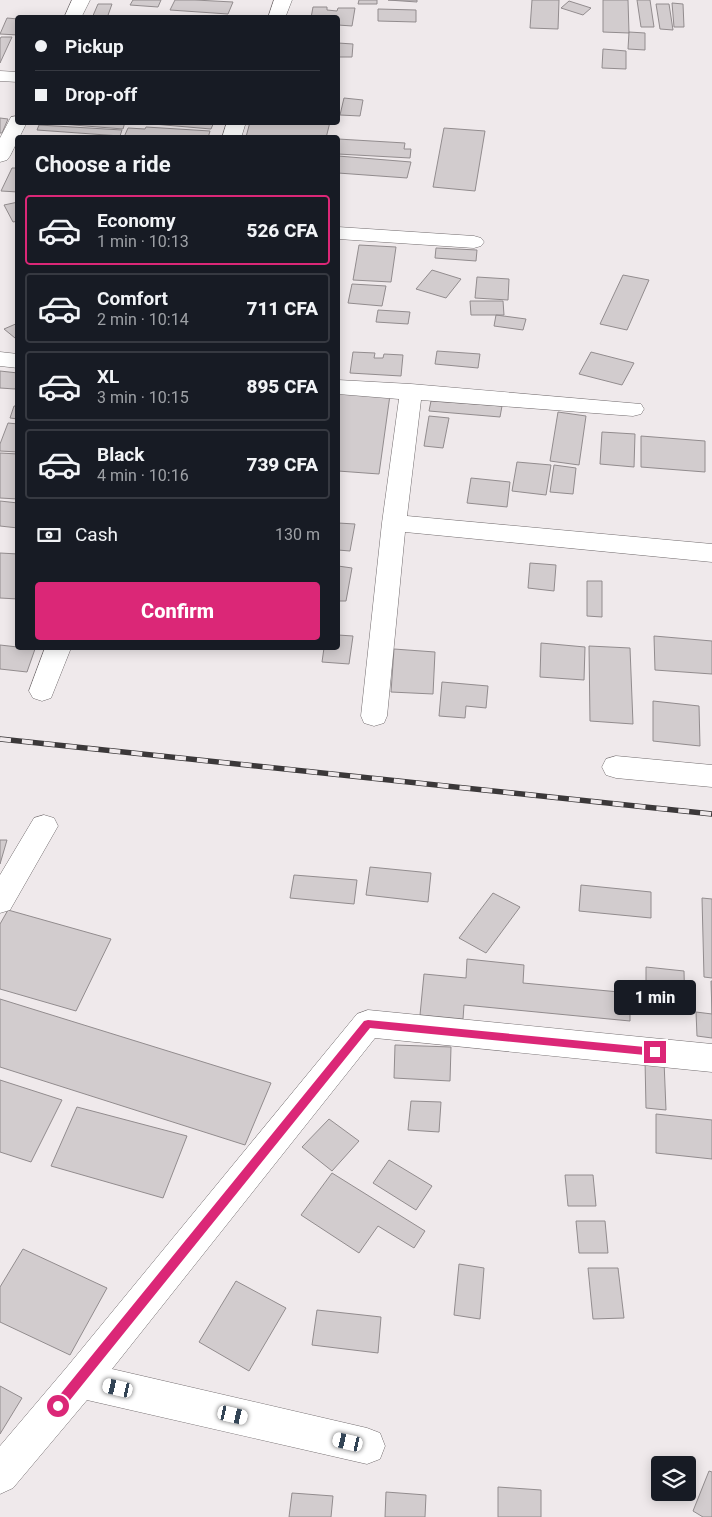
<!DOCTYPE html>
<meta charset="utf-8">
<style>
:root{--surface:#171b24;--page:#242831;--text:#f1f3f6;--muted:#9ea1a6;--line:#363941;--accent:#db2777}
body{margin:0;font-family:Roboto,sans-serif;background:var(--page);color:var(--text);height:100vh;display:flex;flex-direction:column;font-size:19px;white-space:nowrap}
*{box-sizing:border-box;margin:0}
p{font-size:16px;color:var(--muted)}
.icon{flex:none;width:28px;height:28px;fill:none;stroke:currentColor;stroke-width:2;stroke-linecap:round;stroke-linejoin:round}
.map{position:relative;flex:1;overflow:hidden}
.side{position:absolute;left:15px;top:135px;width:325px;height:515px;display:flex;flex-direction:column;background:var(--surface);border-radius:5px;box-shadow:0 2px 12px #0003}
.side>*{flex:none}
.top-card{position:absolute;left:15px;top:15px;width:325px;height:110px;border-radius:5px;box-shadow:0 2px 12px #0003;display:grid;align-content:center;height:110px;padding:0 20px;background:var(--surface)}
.tools{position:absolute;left:651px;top:1456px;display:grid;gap:10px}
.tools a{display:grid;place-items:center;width:45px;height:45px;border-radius:5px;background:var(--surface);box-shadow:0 2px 12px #0003;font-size:25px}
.end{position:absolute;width:22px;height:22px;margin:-11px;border:6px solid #db2777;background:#fff;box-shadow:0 0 0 2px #fff}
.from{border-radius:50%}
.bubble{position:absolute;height:35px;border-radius:5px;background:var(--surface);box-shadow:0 2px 12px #0003;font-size:16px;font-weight:800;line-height:35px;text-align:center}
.car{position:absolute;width:15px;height:30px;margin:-15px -8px;border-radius:6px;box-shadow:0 0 4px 1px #0007;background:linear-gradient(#fff 24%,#345 0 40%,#fff 0 76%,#345 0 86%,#fff 0)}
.top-card b{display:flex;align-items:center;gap:18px;height:48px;font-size:19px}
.top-card b+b{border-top:1px solid var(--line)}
.top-card i{width:12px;height:12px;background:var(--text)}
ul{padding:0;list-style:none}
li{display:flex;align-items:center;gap:15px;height:70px;margin:0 10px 8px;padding:0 10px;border:2px solid var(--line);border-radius:5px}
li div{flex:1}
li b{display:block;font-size:19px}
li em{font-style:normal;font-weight:800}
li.selected{border-color:var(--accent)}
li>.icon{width:45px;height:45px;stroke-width:1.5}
h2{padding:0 20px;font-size:22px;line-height:60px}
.pay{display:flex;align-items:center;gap:12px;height:55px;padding:0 20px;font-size:19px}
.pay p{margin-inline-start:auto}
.button{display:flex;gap:10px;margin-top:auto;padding:10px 20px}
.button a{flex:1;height:58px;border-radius:5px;background:var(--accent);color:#fff;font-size:20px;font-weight:800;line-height:58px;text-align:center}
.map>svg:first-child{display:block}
.building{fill:#d2ccce;stroke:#928c8e}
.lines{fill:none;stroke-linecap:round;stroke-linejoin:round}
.minor-casing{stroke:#736d6f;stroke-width:1}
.minor{fill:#fff;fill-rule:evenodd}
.rail-casing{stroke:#3b3839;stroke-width:5.5}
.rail{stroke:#efe9eb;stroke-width:4;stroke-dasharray:11;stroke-linecap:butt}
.route{fill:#db2777}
</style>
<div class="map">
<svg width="712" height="1517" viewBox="0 0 712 1517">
<rect width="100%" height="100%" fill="#efe9eb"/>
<path class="building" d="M133 0H161L158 7 130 5Z
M175 0H195L233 2 228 14 170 10Z
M359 0H377V4H358Z
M388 0H417V2Z
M532 0H559L558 29 530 28Z
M603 0H628L629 33 603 32Z
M637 0H650L654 27H641Z
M569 1 591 8 583 15 561 8Z
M672 3 683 4 684 27H674Z
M98 4H112L107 18H92Z
M656 4H669L673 30 660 29Z
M313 7H327V10L337 11 338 8H355L352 26 338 25V18H311Z
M378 9 416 10V22L378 21Z
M7 18 18 19V35L0 34Z
M629 32 645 33V50L628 49Z
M1 37H12L0 63V39Z
M338 43 353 44 352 57H338Z
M603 49 626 51V69L602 68Z
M344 98 363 100 360 116 340 115Z
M0 118 8 119 2 133H0Z
M37 122H125L123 129Z
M130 122H214L211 129Z
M250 122H330L326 138 246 137Z
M39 125 122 130 120 136 37 130Z
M146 127 210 131 208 138 124 137 128 128 145 129Z
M444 128 485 131 475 191 433 187Z
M338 139 405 143 404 149H411L410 158 338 154Z
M338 156 411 162 407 178 338 173Z
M12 168H18V192L1 191Z
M18 202V221L13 222 4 205Z
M359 245 396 247 391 282 353 280Z
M436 248 477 250 476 261 435 258Z
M432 270 461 279 446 298 416 289Z
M623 275 649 280 627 330 600 324Z
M477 277 509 279 508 300 475 298Z
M352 284 386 286 382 306 348 303Z
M470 301H503L504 315H471Z
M378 310 410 312 408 324 376 322Z
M496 315 526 319 523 330 494 326Z
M18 323V336L15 338 4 329Z
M437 351 480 354 478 368 435 364Z
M353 352 375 353 374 358H383L384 354 403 355 401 376 350 373Z
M591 352 634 363 622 385 579 374Z
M0 371 18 373V382L15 389 0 388Z
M338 392 390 395 379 474 338 471Z
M431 401 502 406 500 417 429 411Z
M14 406H18V419L10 418Z
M558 412 586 416 579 465 550 461Z
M429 416 449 418 443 448 424 446Z
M8 423 18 424V452L0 451V444Z
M602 432 635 434 634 467 600 464Z
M641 436 705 441V472L641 467Z
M0 453 18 454V499L0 498Z
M517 462 551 465 546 495 512 491Z
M554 465 576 468 573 494 550 492Z
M471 478 510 482 507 507 467 503Z
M0 501 18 503V528L0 526Z
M338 523 355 524 350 551 338 550Z
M0 553 18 554V599L0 598Z
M530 563 556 565 554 591 528 588Z
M338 566 352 568 346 601H338Z
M587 581H602V617L587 616Z
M338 635 353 636 349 664 322 662 324 648H338Z
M654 636 712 641V674L655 670Z
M541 643 585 647 584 680 540 677Z
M0 645 35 649 27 672 0 669Z
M589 646 630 648 633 724 590 721Z
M394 649 435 652 433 694 391 692Z
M442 682 488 686 486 708 466 706 465 718 439 716Z
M653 701 699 706 700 746 653 741Z
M0 840H7L0 864Z
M370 867 431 873 428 902 366 895Z
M294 875 357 880 354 904 290 898Z
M581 885 651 892V918L579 911Z
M493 893 520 907 486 953 459 938Z
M702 898 712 899V978L704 977Z
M8 910 111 939 76 1011 0 989V924Z
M467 959 524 965 523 983 630 993V1021L464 1005 463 1019 420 1015 424 974 466 978Z
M646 967 684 971 685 1014 646 1010Z
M711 981H712V1038L697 1036 696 1012 712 1014Z
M0 999 271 1083 245 1145 0 1067Z
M395 1045 451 1047 450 1081 394 1078Z
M645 1060 664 1061 666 1110 646 1108Z
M0 1080 62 1100 31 1162 0 1152Z
M411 1101 441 1102 439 1132 408 1130Z
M77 1107 187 1136 163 1198 51 1166Z
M656 1114 712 1120V1159L656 1153Z
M329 1119 359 1141 332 1171 302 1147Z
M389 1160 432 1186 416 1210 373 1183Z
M332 1173 425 1231 414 1248 378 1226 359 1253 301 1215Z
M565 1175H593L596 1206H568Z
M576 1221H605L608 1253H579Z
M23 1249 107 1288 70 1355 0 1322V1287Z
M459 1264 484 1268 480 1319 454 1315Z
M588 1268H618L624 1318 593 1319Z
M236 1281 286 1308 249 1371 199 1342Z
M317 1310 381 1317 378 1353 312 1345Z
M0 1386 22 1398 0 1434Z
M709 1471 712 1472V1517H703L693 1511Z
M498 1487 541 1490V1517H498Z
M386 1492 426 1495 425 1517H385Z
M292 1493 333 1496 331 1517H289Z"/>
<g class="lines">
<defs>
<path id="minor" d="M72 0H90L81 18H64Z
M274 0H292L285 18H268Z
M0 71 18 72V82L0 81Z
M18 116V122H27L10 156 7 160 0 162V138L11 117Z
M227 122H246L241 138H222Z
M338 227 474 236 481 238 484 242 481 246 474 248 338 239Z
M0 352 18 354V368L0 366Z
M338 380 411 384 641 404 644 409 641 414 633 416 421 400 407 516 712 544V562L405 532 387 716 384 723 374 726 364 723 361 716 382 523 399 399 338 394Z
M45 648H71L51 698 42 701 33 698 29 691Z
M616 756 712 765V787L616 778 606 775 602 767 606 759Z
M44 815 54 818 58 826 10 910 0 913V875L34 818Z
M368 1010 712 1044V1072L375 1038 112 1369 367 1428 380 1433 385 1446 380 1459 367 1464 87 1400 13 1488 0 1494V1446L67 1367 357 1014Z"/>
</defs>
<use href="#minor" class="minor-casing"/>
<use href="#minor" class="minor"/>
<defs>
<path id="rail" d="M0 739 712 814"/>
</defs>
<use href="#rail" class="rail-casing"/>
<use href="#rail" class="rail"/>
</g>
<path class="route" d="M368 1020 655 1048 659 1052 655 1056 370 1028 62 1410 58 1412 54 1410 52 1406 54 1402 364 1021Z"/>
</svg>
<div class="tools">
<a><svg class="icon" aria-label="layers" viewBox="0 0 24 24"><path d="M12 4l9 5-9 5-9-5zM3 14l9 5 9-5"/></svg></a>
</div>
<i class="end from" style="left:58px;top:1406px"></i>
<i class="end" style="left:655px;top:1052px"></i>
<div class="bubble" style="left:614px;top:980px;width:82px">1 min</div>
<i class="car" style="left:118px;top:1388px;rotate:283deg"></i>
<i class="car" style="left:233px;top:1415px;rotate:103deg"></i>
<i class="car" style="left:348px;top:1442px;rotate:283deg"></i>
<div class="top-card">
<b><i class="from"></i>Pickup</b>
<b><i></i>Drop-off</b>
</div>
<section class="side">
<h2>Choose a ride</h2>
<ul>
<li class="selected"><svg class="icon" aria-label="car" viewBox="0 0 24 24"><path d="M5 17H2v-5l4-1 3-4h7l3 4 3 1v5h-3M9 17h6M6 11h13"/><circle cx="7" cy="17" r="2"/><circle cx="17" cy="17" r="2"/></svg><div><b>Economy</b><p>1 min · 10:13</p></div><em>526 CFA</em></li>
<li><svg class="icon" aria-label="car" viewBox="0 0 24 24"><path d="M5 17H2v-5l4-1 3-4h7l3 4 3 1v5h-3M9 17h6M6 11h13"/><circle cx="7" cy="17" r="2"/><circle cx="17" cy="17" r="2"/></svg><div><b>Comfort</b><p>2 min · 10:14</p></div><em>711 CFA</em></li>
<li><svg class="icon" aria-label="car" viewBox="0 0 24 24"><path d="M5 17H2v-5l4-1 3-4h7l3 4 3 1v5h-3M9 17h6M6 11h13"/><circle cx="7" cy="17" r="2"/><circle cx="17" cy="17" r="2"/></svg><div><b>XL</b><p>3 min · 10:15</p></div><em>895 CFA</em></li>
<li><svg class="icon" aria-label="car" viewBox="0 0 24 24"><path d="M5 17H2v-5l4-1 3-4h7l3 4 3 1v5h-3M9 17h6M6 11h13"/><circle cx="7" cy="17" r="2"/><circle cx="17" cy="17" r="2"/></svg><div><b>Black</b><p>4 min · 10:16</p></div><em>739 CFA</em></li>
</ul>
<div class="pay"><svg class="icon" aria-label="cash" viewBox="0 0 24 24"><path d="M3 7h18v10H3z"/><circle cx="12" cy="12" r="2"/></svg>Cash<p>130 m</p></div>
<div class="button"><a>Confirm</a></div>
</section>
</div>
